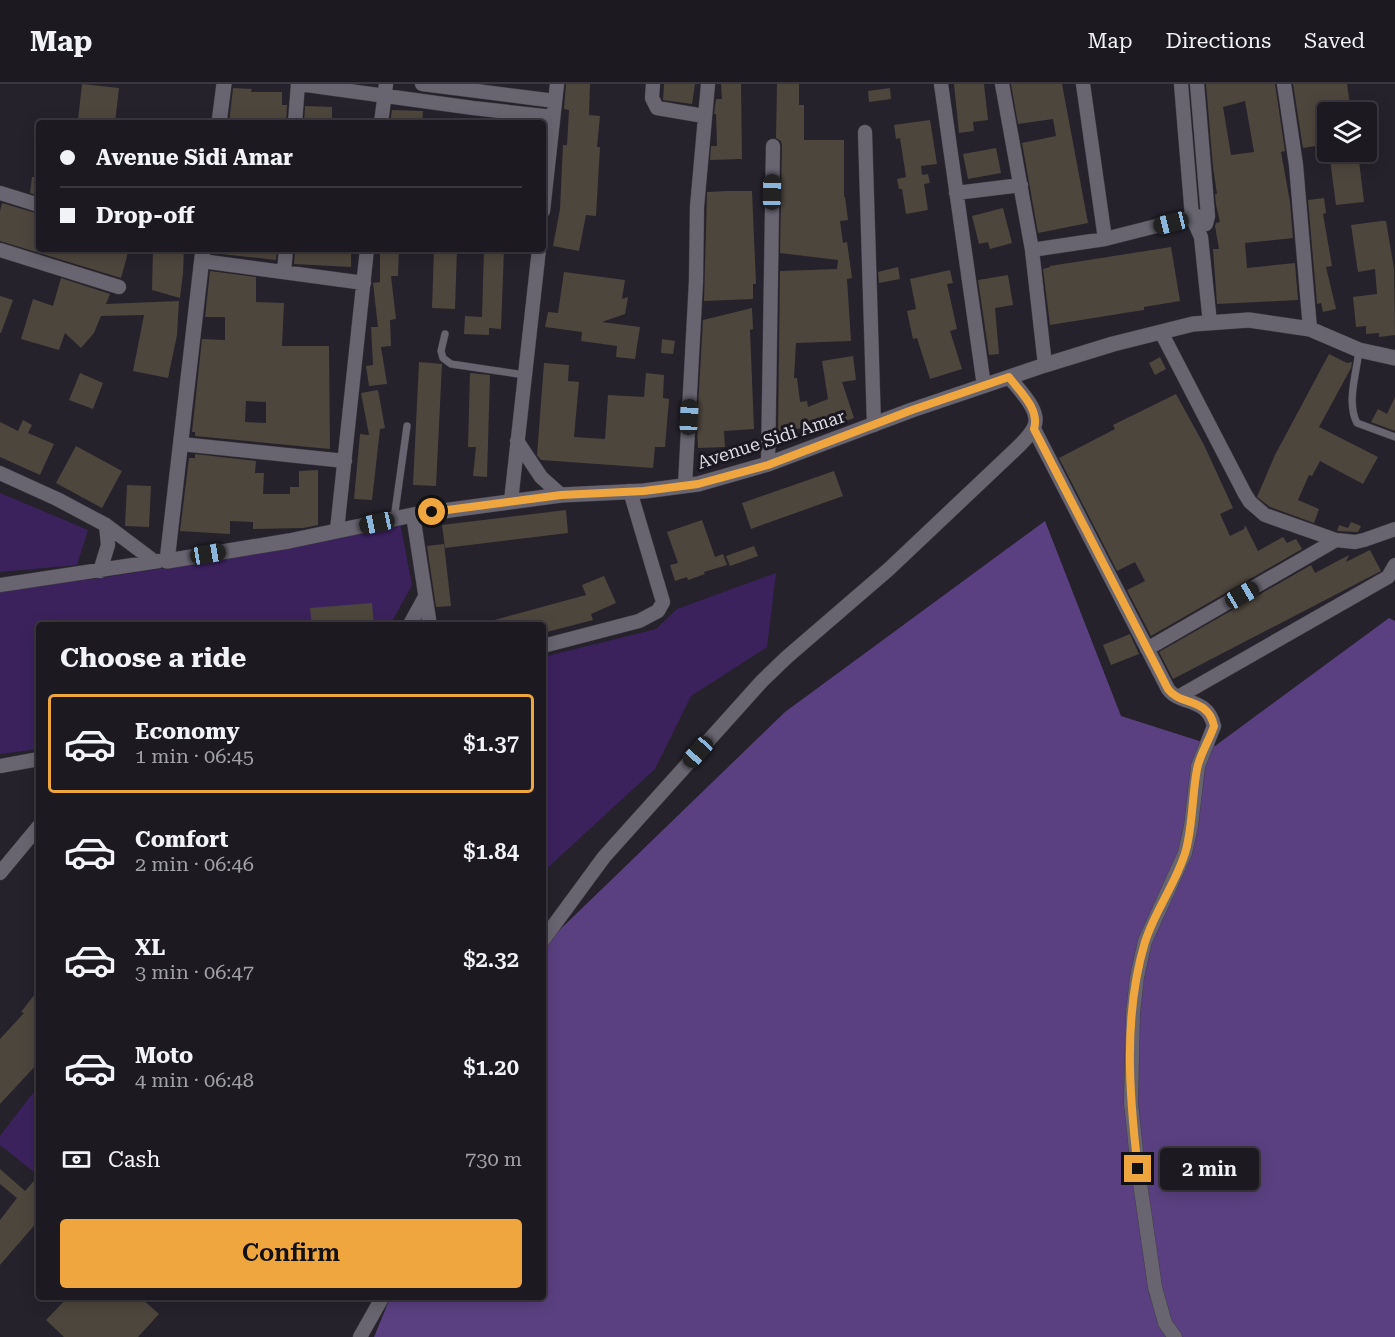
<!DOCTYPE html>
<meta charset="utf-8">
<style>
:root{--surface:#1c1a20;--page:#252329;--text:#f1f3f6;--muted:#a0a1a5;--line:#3a383e;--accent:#f0a63e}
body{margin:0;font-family:"Roboto Serif",serif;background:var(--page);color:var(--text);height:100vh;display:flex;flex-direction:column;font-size:22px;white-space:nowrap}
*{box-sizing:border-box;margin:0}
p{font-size:20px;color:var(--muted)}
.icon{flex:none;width:33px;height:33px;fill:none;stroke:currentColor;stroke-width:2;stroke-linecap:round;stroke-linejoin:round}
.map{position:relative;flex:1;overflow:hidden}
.details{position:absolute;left:36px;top:538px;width:510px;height:678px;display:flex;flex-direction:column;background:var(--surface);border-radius:6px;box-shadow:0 3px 15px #0003,0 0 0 2px var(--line)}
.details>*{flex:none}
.hud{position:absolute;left:36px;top:36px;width:510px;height:132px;border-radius:6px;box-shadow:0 3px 15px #0003,0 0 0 2px var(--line);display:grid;align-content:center;height:132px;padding:0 24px;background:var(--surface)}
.controls{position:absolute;left:1317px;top:18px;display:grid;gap:12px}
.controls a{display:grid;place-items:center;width:60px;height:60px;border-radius:6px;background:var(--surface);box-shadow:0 3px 15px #0003,0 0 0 2px var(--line);font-size:30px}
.end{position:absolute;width:27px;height:27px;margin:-14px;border:8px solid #f0a63e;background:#111;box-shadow:0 0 0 3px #111}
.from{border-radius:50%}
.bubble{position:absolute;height:42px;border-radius:6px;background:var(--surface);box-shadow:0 3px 15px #0003,0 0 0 2px var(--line);font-size:20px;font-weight:600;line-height:42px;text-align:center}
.car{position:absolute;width:18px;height:36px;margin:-18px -9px;border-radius:8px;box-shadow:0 0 4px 2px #0007;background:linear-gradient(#222 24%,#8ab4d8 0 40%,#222 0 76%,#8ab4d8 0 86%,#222 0)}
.hud b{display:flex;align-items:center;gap:21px;height:57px;font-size:22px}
.hud b+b{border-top:2px solid var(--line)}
.hud i{width:15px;height:15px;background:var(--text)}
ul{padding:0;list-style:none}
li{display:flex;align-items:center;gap:18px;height:99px;margin:0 12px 9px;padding:0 12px;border:3px solid transparent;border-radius:6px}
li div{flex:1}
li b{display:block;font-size:22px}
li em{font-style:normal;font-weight:600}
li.selected{border-color:var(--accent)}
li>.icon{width:54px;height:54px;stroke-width:1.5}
h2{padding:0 24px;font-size:27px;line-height:72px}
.pay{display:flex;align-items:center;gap:15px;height:66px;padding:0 24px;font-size:22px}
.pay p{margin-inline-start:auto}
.cta{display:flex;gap:12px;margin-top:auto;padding:12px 24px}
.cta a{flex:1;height:69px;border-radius:6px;background:var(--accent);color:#111;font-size:24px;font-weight:600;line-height:69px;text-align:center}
header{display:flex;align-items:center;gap:36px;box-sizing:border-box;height:84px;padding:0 30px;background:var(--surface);border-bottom:2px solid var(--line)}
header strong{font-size:28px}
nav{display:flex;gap:33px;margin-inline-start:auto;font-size:21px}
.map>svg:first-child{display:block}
.green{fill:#3b225d}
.forest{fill:#5a4081}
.building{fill:#4d463d;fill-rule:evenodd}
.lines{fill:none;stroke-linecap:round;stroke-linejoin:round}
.service-casing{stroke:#403d45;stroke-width:8}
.minor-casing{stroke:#403d45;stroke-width:15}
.tertiary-casing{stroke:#403d45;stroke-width:16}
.service{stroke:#686570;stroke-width:7}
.minor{stroke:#686570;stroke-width:14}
.tertiary{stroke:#686570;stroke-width:15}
.route{stroke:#f0a63e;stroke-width:8}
.labels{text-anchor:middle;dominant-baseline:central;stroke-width:6;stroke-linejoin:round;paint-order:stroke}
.street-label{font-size:18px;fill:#dddbe2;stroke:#1b1821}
</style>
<header>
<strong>Map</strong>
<nav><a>Map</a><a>Directions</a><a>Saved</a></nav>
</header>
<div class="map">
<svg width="1395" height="1253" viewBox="0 0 1395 1253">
<rect width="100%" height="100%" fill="#25222b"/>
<path class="green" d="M0 409 88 446 77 481 0 488Z
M400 439 412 501 390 541 39 542V665L0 670V505L93 495 237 473Z
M776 489 767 563 691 612 655 685 543 788V573L656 545 677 525Z
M39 1001V1092L0 1061V1052Z"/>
<path class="forest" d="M1045 437 1121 632 1215 662 1389 534 1395 537V1253H374L390 1214H543V862L785 628Z"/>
<path class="building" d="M82 0 119 4 115 39 78 36Z
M566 0H590L589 31 600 32 597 63H600L596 132 586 131 579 167 553 162 560 125 563 61H567L569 26 564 25Z
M664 0H695L692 20 663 16Z
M721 0H741L742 75 710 76 711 62H717L716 30H714L716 15H722Z
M777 0H799V21H804V56H844V113H845L848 136 840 137 843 159 847 158 852 194 847 195 851 257 796 259 794 294H797L800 318 807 317 808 323 828 315 822 277 853 272 856 296 842 298 854 334 830 343 829 340 778 348 780 187 837 185 838 176 780 169 782 62 781 57 776 54Z
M954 0H984L988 36 973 38 974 47 959 49Z
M1011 0H1062L1088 139 1038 149 1022 59 1056 52 1053 35 1018 40Z
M1206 0H1275L1285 67 1281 68 1290 118 1293 154 1245 159 1247 184 1295 179 1298 216 1217 220 1213 165H1219L1215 142 1216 139 1220 138 1216 121 1215 110H1217L1213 83ZM1245 17 1254 68 1231 71 1223 23Z
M1293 0H1347L1351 28H1328V60L1303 64Z
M233 4 252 5 251 8H282V21H287L286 39H229Z
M890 4 891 15 869 18 868 7Z
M305 22 332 23V39H304Z
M392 26 423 27 422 39H390Z
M930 36 937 80 921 82 922 91 928 90 930 99 924 100 928 126 906 130 902 105H899L897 95 906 93 900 54 896 55 894 41Z
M996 64 1001 89 968 95 963 70Z
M1329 68H1358L1364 118 1336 121Z
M32 93H39V112L30 109Z
M727 107H752L756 200H753V215L704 217 707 108Z
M1324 114 1326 129 1323 130 1332 182 1326 183 1336 225 1323 228 1321 219 1317 220 1308 116Z
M2 119 39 130V165H129L121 194 0 157V127Z
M1003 124 1012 159 990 165 988 158 979 160 972 132Z
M1381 137H1386L1394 185 1395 251 1379 253V249L1366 250V242L1356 243 1353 213 1377 210 1375 185 1358 188 1351 141Z
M1171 163 1180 217 1144 223V226L1131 228 1050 241 1043 185 1050 183V182Z
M153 165H184L183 189 180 214 152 206Z
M213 165H277L276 176 212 169Z
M295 165H351V183L294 180Z
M380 165H399L398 192H391L396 235 390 236 391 262 381 263 387 300 369 302 366 282 373 281 371 243H378L373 199 380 198Z
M434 165H457L455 225 432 224Z
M484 165H504L501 245 489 244V251L464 250 465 232 482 233Z
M898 183 900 195 879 199 878 188Z
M950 186 953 199 947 200 957 245 950 247 962 285 930 295 917 254 913 255 907 227 916 225 910 195Z
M210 187 256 193V218L284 219 282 262H329L330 365 195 352V348H192L202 255 225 256V233H205ZM246 317 266 318V339L245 338Z
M564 188 625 196 622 215 628 213 625 230 602 238 640 243 635 275 616 273 617 262 581 257 582 248 545 243 548 228 558 229Z
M1008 191 1013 221 995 224 999 270 989 271 978 196Z
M61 194 110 210 106 220 179 217 177 251 168 294 133 287 144 231 101 232 94 249 81 264 65 249 59 266 21 255 33 215 53 222Z
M0 212 13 216 1 249H0Z
M752 224 753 245 750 246 754 345 724 347 725 363 698 364 697 341 703 236Z
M662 255 675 257 673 270 661 269Z
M1329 270 1347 279 1352 278 1351 284 1319 343 1378 373 1363 400 1320 377 1312 392 1309 391 1298 416 1319 425 1314 439 1270 423 1257 413 1275 371Z
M1160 273 1166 285 1155 291 1149 279Z
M419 278 442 280 436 402 413 401Z
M544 279 569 281 568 297 579 298 574 353 605 355 608 311 644 313 646 289 664 291 663 314 669 315 665 363H655L653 384 541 376 537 371Z
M80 289 103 299 93 325 69 316Z
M470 289 490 291 487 393 473 392 476 363H468Z
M378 306 385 344 380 345 372 416 354 415 360 350 369 351 361 309Z
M1176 310 1204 361 1233 424 1220 430 1230 452 1244 445 1245 441 1258 467 1283 453 1287 459 1296 455 1302 465 1151 552 1127 506 1145 497 1135 478 1117 487 1059 374 1115 345 1113 341Z
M1395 313V347L1371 338 1378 325 1387 330Z
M23 336 32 341 28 349 54 360 40 391 0 373V338L18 347Z
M76 362 122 387 102 424 56 399Z
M195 370 256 377 255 389H264L263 410H290V403H299V387L318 386V441L303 444 253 445V438L230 437V450L180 447 189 374H195Z
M834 387 843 412 751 445 742 419Z
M127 401 151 402 149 443 125 442Z
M566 426 568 449 445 464 442 441Z
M702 436 715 473 723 470 727 481 704 488 705 490 688 496 687 493 675 497 670 481 678 479 667 448Z
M1351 438 1361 442 1358 448 1337 447 1339 441 1348 444Z
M444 460 451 522 436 523 427 462Z
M754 462 758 472 730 482 726 472Z
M1370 466 1381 487 1173 595 1159 568 1311 481 1315 489 1349 471 1346 478Z
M604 492 616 519 591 530 593 536 543 549V542H487V538L586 511 582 501Z
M372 519 374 542H312L310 524Z
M1130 550 1139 570 1111 581 1103 561Z
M39 905V978L0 1020V955L24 929 21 928Z
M0 1085 25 1107 39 1091V1136L0 1181V1136L17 1114 0 1100Z
M67 1214H141L159 1230 138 1253H64L46 1236Z"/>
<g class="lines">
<defs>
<path id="service" d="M445 250 441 267 443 274 451 280 525 291
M1359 266C1357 288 1346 318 1357 339L1395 353
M394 435 407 342"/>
<path id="minor" d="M299 0 473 24 553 33
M422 0 555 17
M653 0 652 14 657 24 704 32
M941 0 984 302
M1002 0 1032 166 1045 281
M1083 0 1105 155
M1181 0 1192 133 1201 153 1210 239
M1197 0 1208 132 1206 140
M1284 0 1296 81 1310 245
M295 39 298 0
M381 39 386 0
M865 48 874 341
M0 109 39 121
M956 109 1021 101
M543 127 557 0
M0 166 119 203
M1032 166 1105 155 1192 133 1208 132
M202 177 364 199
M284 188 286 165
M1161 248 1245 410 1250 418 1265 431 1336 456 1355 458 1364 456 1395 445
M1034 345 1168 605C1180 622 1207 612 1214 642L1198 682 1191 742 1185 769 1145 857 1137 893 1133 929 1131 1019 1138 1085 1155 1203 1165 1239 1175 1253
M517 357 541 393 561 411
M181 360 345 377
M768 380 773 62
M0 389 57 415 106 441 154 477
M685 401 696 197 697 123 708 0
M511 417 539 165
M413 431 430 542
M337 446 367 165
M100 487 108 461 106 441
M0 501 159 477
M409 542 425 513
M543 562 639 537 658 527 663 518 630 407
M1147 565 1336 456
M1178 613 1388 493 1395 481
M0 682 39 675
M0 789 39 742
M543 856 604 773 762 597 787 573 889 485 1019 362C1024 357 1031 350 1034 343 1042 327 1018 305 1009 293
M360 1253 382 1214"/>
<path id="tertiary" d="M219 39 224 0
M203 165 167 477 289 457 413 431 561 411 644 407 698 400 768 380 912 326 1045 281 1113 260 1193 240 1249 236 1310 245 1359 266 1395 274"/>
</defs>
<use href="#service" class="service-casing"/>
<use href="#minor" class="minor-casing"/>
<use href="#tertiary" class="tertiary-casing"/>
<use href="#service" class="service"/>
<use href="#minor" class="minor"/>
<use href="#tertiary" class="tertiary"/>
</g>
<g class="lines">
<path class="route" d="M432 428 561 411 644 407 698 400 768 381 912 326 1009 293C1020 308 1040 325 1034 345L1168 605C1180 622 1208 613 1214 642 1209 657 1200 670 1197 685 1192 712 1193 739 1186 766 1177 798 1155 826 1145 858 1123 931 1129 1011 1138 1085"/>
</g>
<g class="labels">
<g class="street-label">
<text transform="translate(771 355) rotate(-18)">Avenue Sidi Amar</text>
</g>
</g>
</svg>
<div class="controls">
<a><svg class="icon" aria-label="layers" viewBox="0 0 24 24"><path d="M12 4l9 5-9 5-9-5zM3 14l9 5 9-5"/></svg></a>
</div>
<i class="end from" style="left:432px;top:428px"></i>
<i class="end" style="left:1138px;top:1085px"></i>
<div class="bubble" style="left:1160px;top:1064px;width:99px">2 min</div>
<i class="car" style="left:772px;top:108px;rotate:1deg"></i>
<i class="car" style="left:1171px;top:139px;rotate:256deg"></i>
<i class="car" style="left:689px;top:333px;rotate:3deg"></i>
<i class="car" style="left:377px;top:439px;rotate:258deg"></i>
<i class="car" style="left:208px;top:470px;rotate:80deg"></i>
<i class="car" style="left:1242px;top:511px;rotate:60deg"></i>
<i class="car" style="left:698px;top:668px;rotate:222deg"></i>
<div class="hud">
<b><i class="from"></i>Avenue Sidi Amar</b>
<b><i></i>Drop-off</b>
</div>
<section class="details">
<h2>Choose a ride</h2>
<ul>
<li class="selected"><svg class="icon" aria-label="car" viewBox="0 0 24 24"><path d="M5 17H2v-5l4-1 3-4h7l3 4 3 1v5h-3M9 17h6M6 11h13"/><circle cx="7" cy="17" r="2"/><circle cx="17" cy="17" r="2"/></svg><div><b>Economy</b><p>1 min · 06:45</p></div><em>$1.37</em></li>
<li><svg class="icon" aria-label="car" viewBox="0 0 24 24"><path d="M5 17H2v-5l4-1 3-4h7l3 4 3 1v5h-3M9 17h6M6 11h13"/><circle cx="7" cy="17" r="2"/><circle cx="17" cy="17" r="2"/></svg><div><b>Comfort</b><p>2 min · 06:46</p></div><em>$1.84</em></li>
<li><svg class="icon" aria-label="car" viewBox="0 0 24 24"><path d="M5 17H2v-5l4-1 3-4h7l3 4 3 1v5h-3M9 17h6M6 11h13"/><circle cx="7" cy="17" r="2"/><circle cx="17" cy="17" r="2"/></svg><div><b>XL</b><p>3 min · 06:47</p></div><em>$2.32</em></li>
<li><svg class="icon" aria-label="car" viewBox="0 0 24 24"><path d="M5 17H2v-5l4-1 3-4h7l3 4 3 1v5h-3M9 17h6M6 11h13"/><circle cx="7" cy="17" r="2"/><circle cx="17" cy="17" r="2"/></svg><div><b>Moto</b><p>4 min · 06:48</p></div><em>$1.20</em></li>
</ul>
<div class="pay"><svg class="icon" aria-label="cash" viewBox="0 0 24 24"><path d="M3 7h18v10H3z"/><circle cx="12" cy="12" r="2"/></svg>Cash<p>730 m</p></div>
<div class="cta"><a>Confirm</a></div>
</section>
</div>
